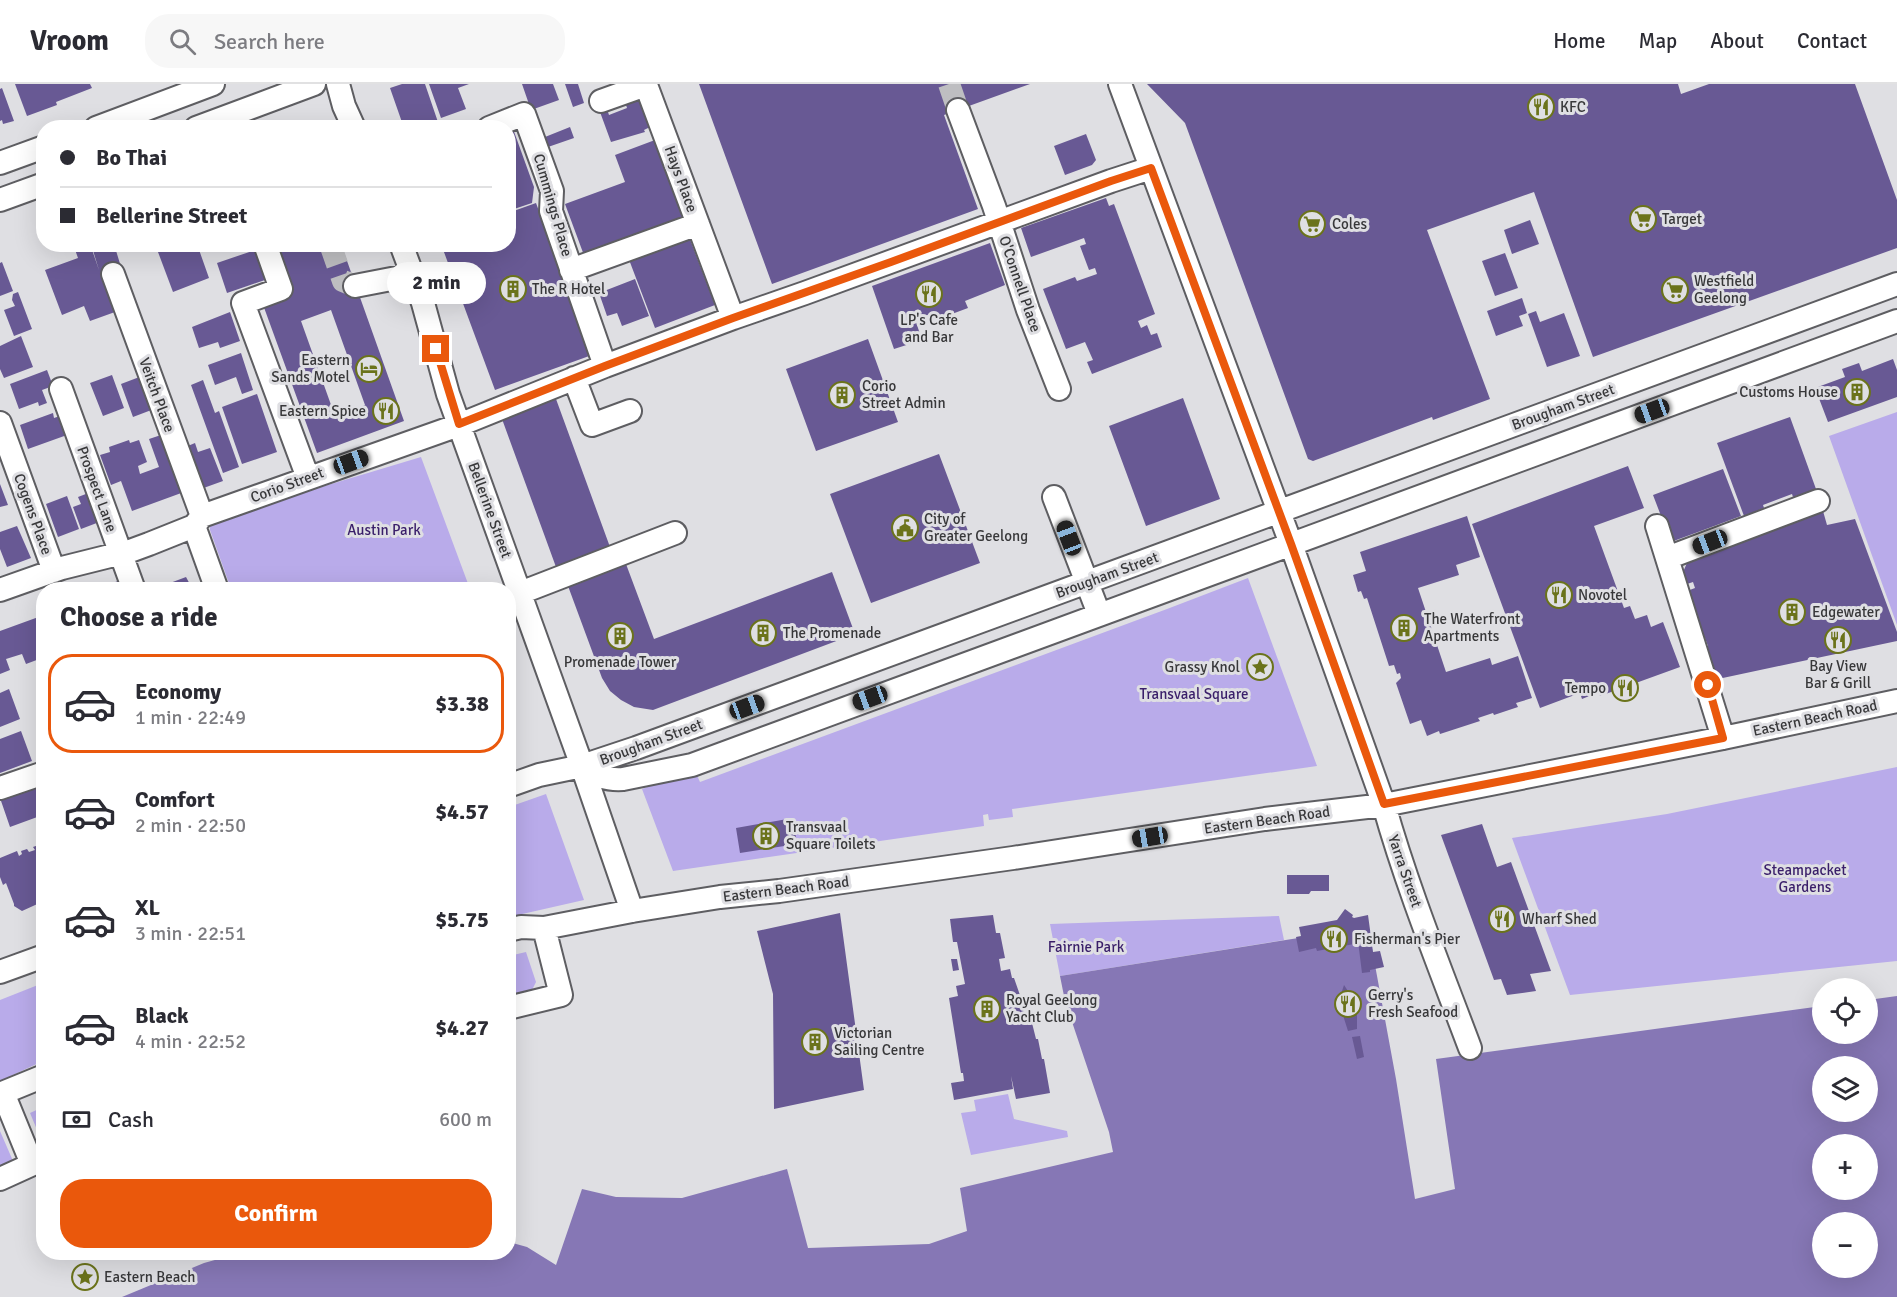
<!DOCTYPE html>
<meta charset="utf-8">
<style>
:root{--surface:#fff;--page:#f7f7f7;--text:#2b2b33;--muted:#7c7c81;--line:#e1e1e2;--accent:#ea580c}
body{margin:0;font-family:Signika,sans-serif;background:var(--page);color:var(--text);height:100vh;display:flex;flex-direction:column;font-size:22px;white-space:nowrap}
*{box-sizing:border-box;margin:0}
p{font-size:20px;color:var(--muted)}
.icon{flex:none;width:33px;height:33px;fill:none;stroke:currentColor;stroke-width:2;stroke-linecap:round;stroke-linejoin:round}
.map{position:relative;flex:1;overflow:hidden}
.side{position:absolute;left:36px;top:498px;width:480px;height:678px;display:flex;flex-direction:column;background:var(--surface);border-radius:24px;box-shadow:0 6px 24px #0002}
.side>*{flex:none}
.hud{position:absolute;left:36px;top:36px;width:480px;height:132px;border-radius:24px;box-shadow:0 6px 24px #0002;display:grid;align-content:center;height:132px;padding:0 24px;background:var(--surface)}
.controls{position:absolute;left:1812px;top:894px;display:grid;gap:12px}
.controls a{display:grid;place-items:center;width:66px;height:66px;border-radius:50%;background:var(--surface);box-shadow:0 6px 24px #0002;font-size:30px}
.end{position:absolute;width:27px;height:27px;margin:-14px;border:8px solid #ea580c;background:#fff;box-shadow:0 0 0 3px #fff}
.from{border-radius:50%}
.bubble{position:absolute;height:42px;border-radius:21px;background:var(--surface);box-shadow:0 6px 24px #0002;font-size:20px;font-weight:700;line-height:42px;text-align:center}
.car{position:absolute;width:18px;height:36px;margin:-18px -9px;border-radius:8px;box-shadow:0 0 4px 2px #0007;background:linear-gradient(#222 24%,#8ab4d8 0 40%,#222 0 76%,#8ab4d8 0 86%,#222 0)}
.hud b{display:flex;align-items:center;gap:21px;height:57px;font-size:22px}
.hud b+b{border-top:2px solid var(--line)}
.hud i{width:15px;height:15px;background:var(--text)}
ul{padding:0;list-style:none}
li{display:flex;align-items:center;gap:18px;height:99px;margin:0 12px 9px;padding:0 12px;border:3px solid transparent;border-radius:24px}
li div{flex:1}
li b{display:block;font-size:22px}
li em{font-style:normal;font-weight:700}
li.selected{border-color:var(--accent)}
li>.icon{width:54px;height:54px;stroke-width:1.5}
h2{padding:0 24px;font-size:27px;line-height:72px}
.pay{display:flex;align-items:center;gap:15px;height:66px;padding:0 24px;font-size:22px}
.pay p{margin-inline-start:auto}
.primary-button{display:flex;gap:12px;margin-top:auto;padding:12px 24px}
.primary-button a{flex:1;height:69px;border-radius:24px;background:var(--accent);color:#fff;font-size:24px;font-weight:700;line-height:69px;text-align:center}
header{display:flex;align-items:center;gap:36px;box-sizing:border-box;height:84px;padding:0 30px;background:var(--surface);border-bottom:2px solid var(--line)}
header strong{font-size:28px}
nav{display:flex;gap:33px;margin-inline-start:auto;font-size:21px}
.search{width:420px;height:54px;background:var(--page);display:flex;align-items:center;gap:15px;box-sizing:border-box;padding:0 21px;border-radius:24px;color:var(--muted);font-size:22px}
.map>svg:first-child{display:block}
.green{fill:#b9abea}
.water{fill:#8677b5;fill-rule:evenodd}
.building{fill:#685994;fill-rule:evenodd}
.lines{fill:none;stroke-linecap:round;stroke-linejoin:round}
.minor-tunnel{stroke:#bebec1;stroke-width:22;stroke-dasharray:22 11;stroke-linecap:butt}
.minor-casing{stroke:#5e5e62;stroke-width:26}
.minor{stroke:#fff;stroke-width:22}
.route{stroke:#ea580c;stroke-width:8}
.labels{text-anchor:middle;dominant-baseline:central;stroke-width:6;stroke-linejoin:round;paint-order:stroke}
.poi-label{font-size:15px;fill:#38383a;stroke:#dfdfe3;text-anchor:start}
.street-label{font-size:15px;fill:#38383a;stroke:#dfdfe3}
.park-label{font-size:15px;fill:#3a1f6a;stroke:#dfdfe3}
</style>
<header>
<strong>Vroom</strong>
<div class="search"><svg class="icon" aria-label="search" viewBox="0 0 24 24"><circle cx="10" cy="10" r="6"/><path d="M15 15l6 6"/></svg>Search here</div>
<nav><a>Home</a><a>Map</a><a>About</a><a>Contact</a></nav>
</header>
<div class="map">
<svg width="1897" height="1213" viewBox="0 0 1897 1213">
<rect width="100%" height="100%" fill="#dfdfe3"/>
<path class="green" d="M1897 328V541L1829 352Z
M421 373 470 505H231L210 446V442L213 439 328 401Z
M1248 494 1317 682 1012 725 1013 733 989 736 988 730 983 731 984 742 673 787 642 705 692 686 695 687 700 698 1167 525Z
M1897 683V877L1570 911 1512 754 1667 730Z
M546 710 584 816 509 833V723Z
M1279 832 1284 856 1060 892 1050 840Z
M526 868 536 898 532 906 509 912V872Z
M43 899V977L0 997V916Z
M1008 1010 1014 1035 1067 1047 1068 1053 971 1071 961 1029 976 1027 974 1016Z
M43 1023V1060L30 1029Z
M0 1047 13 1077 0 1083Z"/>
<path class="water" d="M1368 843 1396 995 1415 1115 1455 1105 1436 975 1822 922V950H1868V916L1897 912V1213H122L204 1179 240 1169 508 1168 509 1158 527 1163 556 1181 582 1105 616 1113 682 1114 787 1085 808 1164 929 1160 967 1147 960 1104 1113 1068 1109 1048 1065 917 1060 892ZM1822 982H1868V1028H1822ZM1822 1060H1868V1106H1822ZM1822 1138H1868V1184H1822Z"/>
<path class="building" d="M15 0H90L92 4 56 18 57 21 27 32Z
M402 0H425L440 44H404L390 4Z
M429 0H469L458 4 466 25 441 34Z
M522 0H553L559 16 531 26Z
M565 0H578L584 19 573 23Z
M699 0H1030L944 31 978 125 772 200Z
M1147 0H1678L1681 10 1709 0H1855L1897 116V164L1593 273 1534 108 1427 146 1490 315 1433 336 1432 333 1313 377 1308 375 1185 39Z
M2 4 14 37 3 40 2 36 0 37V5Z
M640 13 650 43 644 46 645 48 611 58 600 28 607 25 609 31 627 24 625 18Z
M295 37 297 44H279V43Z
M512 42 534 103 532 119 508 127V44Z
M570 43 574 54 548 63 545 53Z
M1086 50 1096 76 1092 81 1065 91 1054 62Z
M655 56 685 137 585 174 565 120 625 98 615 71Z
M1106 114 1109 122 1114 120 1155 230 1138 237 1141 244 1147 241 1151 251 1157 249 1162 263 1092 290 1087 278 1093 276 1085 258 1066 265 1043 205 1075 193 1077 197 1097 190 1095 184 1089 186 1080 162 1086 160 1084 154 1031 173 1021 144Z
M536 119 592 271 495 306 441 160H508V129Z
M1530 136 1539 160 1512 170 1504 146Z
M688 150 715 221 655 244 628 173Z
M990 159 1005 201 965 217 968 224 933 237 931 230 915 235 922 256 894 265 872 202Z
M73 160H90L99 186 91 160H114L121 183 101 190 115 228 90 237 84 222 62 231 45 186 78 174Z
M155 160H197L209 194 173 208Z
M276 160H341L404 337 317 369 262 218 292 207ZM331 226 365 321 335 332 301 237Z
M258 165 268 195 227 209 217 179Z
M1505 169 1518 204 1495 212 1482 177Z
M2 178 13 207 0 212V179Z
M635 195 649 232 622 242 617 229 607 232 599 209Z
M18 208 32 245 14 252 4 226 15 222 12 216 13 210Z
M1522 214 1527 229 1519 232 1523 242 1496 252 1487 227Z
M1536 227 1540 238 1564 229 1580 272 1547 283 1528 230Z
M230 228 240 257 220 264 218 258 199 264 192 243Z
M21 252 33 283 4 294 0 285V262Z
M868 255 898 338 816 367 786 285Z
M241 269 253 306 242 310 236 293 215 301 208 281Z
M1893 275 1897 286V313L1828 338 1815 304 1845 293 1842 285 1859 279 1862 287Z
M47 286 53 302 42 306 47 319 39 322 38 318 19 325 10 300Z
M112 291 124 324 103 332 90 299Z
M142 292 154 325 133 333 121 300Z
M203 296 215 329 219 327 239 383 223 389 191 301Z
M257 310 277 368 242 380 222 323Z
M1183 314 1220 415 1146 442 1109 342Z
M556 315 610 463 556 483 502 335Z
M53 329 54 334 60 332 67 351 28 365 20 341Z
M1790 333 1816 405 1793 413 1792 410 1763 421 1764 424 1744 432 1717 359Z
M164 350 184 408 132 427 121 397 111 401 100 371 110 368 109 363 129 356 130 359 139 356 147 378 138 382 140 390 159 383 149 355Z
M195 359 198 368 210 364 223 397 198 406 183 364Z
M939 370 980 479 871 519 830 410Z
M1628 382 1644 424 1594 442 1624 524 1630 522 1635 535 1647 531 1651 543 1663 538 1680 583 1600 612 1599 608 1582 615 1580 609 1540 624 1472 440Z
M1723 385 1741 432 1671 458 1653 411Z
M0 400 8 421 0 423Z
M91 408 102 437 81 445 73 423 81 420 78 413Z
M67 412 79 445 58 453 46 420Z
M1823 427 1827 441 1855 435 1897 548V557L1718 595 1705 563 1708 562 1687 507 1695 504 1693 498 1687 500 1683 488 1687 479Z
M1467 432 1480 473 1456 481 1459 491 1418 504 1446 588 1490 574 1492 581 1518 572 1532 614 1516 619 1518 623 1494 631 1493 629 1478 634 1480 637 1440 650 1439 647 1427 652 1421 636 1410 640 1396 599 1401 594 1400 589 1397 590 1394 581 1389 582 1367 514 1364 515 1361 507 1358 508 1353 491 1366 487 1360 468Z
M17 442 31 474 7 483 0 465V448Z
M626 480 654 555 832 488 855 550 653 626 634 623 621 616 610 607 602 594 568 502Z
M186 493 193 506H154V505Z
M123 495 127 506H95Z
M44 531V561L38 563 42 574 26 580 22 570 6 575 10 586 0 590V547Z
M9 605 20 635 0 643V609Z
M44 619V640H43L36 621Z
M21 647 32 677 0 689V655Z
M44 693V739L36 719 40 732 10 743 0 714Z
M793 734 797 760 740 769 736 744Z
M1482 740 1497 783 1511 778 1551 887 1530 890 1536 907 1507 911 1501 895 1494 896 1441 751Z
M44 759V817L22 827 14 822V820L6 799 3 801 0 793V774L17 767 19 772 22 770 21 767 27 765 29 768 35 766 33 763Z
M1287 791H1329V807H1311L1309 810H1287Z
M1345 825 1353 831 1352 833 1354 834 1368 831 1373 868 1380 867 1384 883 1370 886V888L1362 889 1358 857 1354 858V860L1317 867 1316 864 1299 868 1296 853 1301 852 1299 843 1337 836Z
M840 829 864 1006 774 1025 773 910 757 847Z
M993 831 996 849H1000L1005 874 999 875 1001 887 1010 885 1012 894H1014L1022 917 1026 941 1032 939 1036 955H1038L1042 975H1044L1050 1009 1016 1015 1011 992 1013 1005 954 1016 951 999 964 997 963 989H961L949 914 958 912 956 902 965 900 957 858H953L950 835Z
M951 875H957L959 886 953 887Z
M1344 901 1354 916 1357 926V945L1348 947 1341 925 1340 913Z
M1360 952 1364 973 1357 975 1352 953Z"/>
<g class="lines">
<path class="minor-tunnel" d="M949 0 958 26
M330 160 343 197 355 202"/>
<defs>
<path id="minor" d="M338 0 344 22 354 44
M1120 0 1291 460 1384 721C1407 803 1440 884 1470 964
M601 17 646 1 733 234
M958 26 994 122 1028 226 1059 305
M96 44 213 0
M196 44 314 0
M489 44 524 30 552 107 551 127 605 282
M0 79 44 63
M0 116 44 100
M265 160 281 205 243 219 308 394
M401 160 423 219 448 310 582 682 632 827
M571 186 698 140
M113 190 202 432
M355 202 412 191
M574 294 592 341 630 327
M61 305 134 506
M0 339 54 487
M1054 413 1099 530
M194 442 217 506
M1657 442 1723 654
M1667 474 1818 417
M0 506 62 484 130 467 149 460 194 442 202 432 459 341 605 282 733 234 805 209 1111 97 1151 84
M520 509 675 449
M582 682C596 692 606 696 623 695L692 681 1897 237
M508 702 539 691 582 682 636 664 1897 200
M0 704 44 689
M508 846 521 843 544 844 632 827 720 813 779 807 1013 774 1265 735 1384 721 1723 654 1897 617
M0 888 44 872
M508 924 561 911 544 844
M3 1009 32 1080
M0 1010 44 992
M0 1095 44 1075"/>
</defs>
<use href="#minor" class="minor-casing"/>
<use href="#minor" class="minor"/>
</g>
<g class="lines">
<path class="route" d="M436 265 459 340 605 282 733 234 891 178 1111 97 1151 84 1291 460 1384 720 1723 654 1708 601"/>
</g>
<defs>
<symbol id="restaurant-ring" viewBox="-11 -11 22 22"><circle r="9.5" fill="#dfdfe3" stroke="#6b731b" stroke-width="1.5"/><path d="M-5-6h1v4h1v-4h1v4h1v-4h1v5L-1.5 .5V6h-2V.5L-5-1ZM5-6V6H3V1.5H1.5Q1.5-4 5-6Z" fill="#6b731b"/></symbol>
<symbol id="supermarket-ring" viewBox="-11 -11 22 22"><circle r="9.5" fill="#dfdfe3" stroke="#6b731b" stroke-width="1.5"/><path d="M-6-5.5h2.5l.6 2H6L4.5 2H-2.5L-4.4-4H-6ZM-1.5 3.2a1.3 1.3 0 1 0 .1 0ZM3 3.2a1.3 1.3 0 1 0 .1 0Z" fill="#6b731b"/></symbol>
<symbol id="building-ring" viewBox="-11 -11 22 22"><circle r="9.5" fill="#dfdfe3" stroke="#6b731b" stroke-width="1.5"/><path d="M-4-6H4V6H1V3H-1V6H-4ZM-2.5-4.3h1.7v1.8h-1.7ZM.8-4.3h1.7v1.8H.8ZM-2.5-1h1.7V.8h-1.7ZM.8-1h1.7V.8H.8Z" fill="#6b731b"/></symbol>
<symbol id="hotel-ring" viewBox="-11 -11 22 22"><circle r="9.5" fill="#dfdfe3" stroke="#6b731b" stroke-width="1.5"/><path d="M-6-4.5h1.5V1H6V5H4.5V3h-9V5H-6ZM-4 0a1.8 1.8 0 1 1 3.6 0ZM.5 0V-2.5h3Q6-2.5 6 0Z" fill="#6b731b"/></symbol>
<symbol id="civic-ring" viewBox="-11 -11 22 22"><circle r="9.5" fill="#dfdfe3" stroke="#6b731b" stroke-width="1.5"/><path d="M-.6-6.5H3V-4.5H.6V-3L4-1V1h2V6H-6V1h2V-1L-.6-3ZM-1.2 2.5V6h2.4V2.5Z" fill="#6b731b"/></symbol>
<symbol id="sight-ring" viewBox="-11 -11 22 22"><circle r="9.5" fill="#dfdfe3" stroke="#6b731b" stroke-width="1.5"/><path d="M0-6L1.8-2.2L6-1.7L2.9 1.2L3.7 5.4L0 3.3L-3.7 5.4L-2.9 1.2L-6-1.7L-1.8-2.2Z" fill="#6b731b"/></symbol>
</defs>
<g fill-rule="evenodd">
<use href="#restaurant-ring" x="1526" y="8" width="30" height="30"/>
<use href="#supermarket-ring" x="1628" y="120" width="30" height="30"/>
<use href="#supermarket-ring" x="1297" y="125" width="30" height="30"/>
<use href="#building-ring" x="498" y="190" width="30" height="30"/>
<use href="#supermarket-ring" x="1660" y="191" width="30" height="30"/>
<use href="#restaurant-ring" x="914" y="195" width="30" height="30"/>
<use href="#hotel-ring" x="354" y="270" width="30" height="30"/>
<use href="#building-ring" x="1842" y="293" width="30" height="30"/>
<use href="#building-ring" x="827" y="296" width="30" height="30"/>
<use href="#restaurant-ring" x="371" y="312" width="30" height="30"/>
<use href="#civic-ring" x="890" y="429" width="30" height="30"/>
<use href="#restaurant-ring" x="1544" y="496" width="30" height="30"/>
<use href="#building-ring" x="1777" y="513" width="30" height="30"/>
<use href="#building-ring" x="1389" y="529" width="30" height="30"/>
<use href="#building-ring" x="748" y="534" width="30" height="30"/>
<use href="#building-ring" x="605" y="537" width="30" height="30"/>
<use href="#restaurant-ring" x="1823" y="541" width="30" height="30"/>
<use href="#sight-ring" x="1245" y="568" width="30" height="30"/>
<use href="#restaurant-ring" x="1610" y="589" width="30" height="30"/>
<use href="#building-ring" x="751" y="737" width="30" height="30"/>
<use href="#restaurant-ring" x="1487" y="820" width="30" height="30"/>
<use href="#restaurant-ring" x="1319" y="840" width="30" height="30"/>
<use href="#restaurant-ring" x="1333" y="905" width="30" height="30"/>
<use href="#building-ring" x="972" y="910" width="30" height="30"/>
<use href="#building-ring" x="800" y="943" width="30" height="30"/>
<use href="#sight-ring" x="70" y="1178" width="30" height="30"/>
</g>
<g class="labels">
<g class="poi-label">
<text x="1560" y="23">KFC</text>
<text x="1662" y="135">Target</text>
<text x="1332" y="140">Coles</text>
<text x="1694" y="197">Westfield<tspan x="1694" dy="17">Geelong</tspan></text>
<text x="532" y="205">The R Hotel</text>
<text x="929" y="236" text-anchor="middle">LP's Cafe<tspan x="929" dy="17">and Bar</tspan></text>
<text x="350" y="276" text-anchor="end">Eastern<tspan x="350" dy="17">Sands Motel</tspan></text>
<text x="862" y="302">Corio<tspan x="862" dy="17">Street Admin</tspan></text>
<text x="1838" y="308" text-anchor="end">Customs House</text>
<text x="366" y="327" text-anchor="end">Eastern Spice</text>
<text x="924" y="435">City of<tspan x="924" dy="17">Greater Geelong</tspan></text>
<text x="1578" y="511">Novotel</text>
<text x="1812" y="528">Edgewater</text>
<text x="1424" y="535">The Waterfront<tspan x="1424" dy="17">Apartments</tspan></text>
<text x="783" y="549">The Promenade</text>
<text x="620" y="578" text-anchor="middle">Promenade Tower</text>
<text x="1838" y="582" text-anchor="middle">Bay View<tspan x="1838" dy="17">Bar &amp; Grill</tspan></text>
<text x="1240" y="583" text-anchor="end">Grassy Knol</text>
<text x="1606" y="604" text-anchor="end">Tempo</text>
<text x="786" y="743">Transvaal<tspan x="786" dy="17">Square Toilets</tspan></text>
<text x="1522" y="835">Wharf Shed</text>
<text x="1354" y="855">Fisherman's Pier</text>
<text x="1368" y="911">Gerry's<tspan x="1368" dy="17">Fresh Seafood</tspan></text>
<text x="1006" y="916">Royal Geelong<tspan x="1006" dy="17">Yacht Club</tspan></text>
<text x="834" y="949">Victorian<tspan x="834" dy="17">Sailing Centre</tspan></text>
<text x="104" y="1193">Eastern Beach</text>
</g>
<g class="street-label">
<text transform="translate(681 95) rotate(70)">Hays Place</text>
<text transform="translate(553 121) rotate(74)">Cummings Place</text>
<text transform="translate(1020 200) rotate(71)">O'Connell Place</text>
<text transform="translate(157 311) rotate(70)">Veitch Place</text>
<text transform="translate(1563 323) rotate(-20)">Brougham Street</text>
<text transform="translate(287 401) rotate(-20)">Corio Street</text>
<text transform="translate(97 405) rotate(70)">Prospect Lane</text>
<text transform="translate(490 426) rotate(70)">Bellerine Street</text>
<text transform="translate(33 430) rotate(70)">Cogens Place</text>
<text transform="translate(1107 491) rotate(-20)">Brougham Street</text>
<text transform="translate(1815 634) rotate(-12)">Eastern Beach Road</text>
<text transform="translate(651 658) rotate(-20)">Brougham Street</text>
<text transform="translate(1267 736) rotate(-8)">Eastern Beach Road</text>
<text transform="translate(1405 787) rotate(71)">Yarra Street</text>
<text transform="translate(786 805) rotate(-7)">Eastern Beach Road</text>
</g>
<g class="park-label">
<text x="384" y="446">Austin Park</text>
<text x="1194" y="610">Transvaal Square</text>
<text x="1805" y="786">Steampacket<tspan x="1805" dy="17">Gardens</tspan></text>
<text x="1086" y="863">Fairnie Park</text>
</g>
</g>
</svg>
<div class="controls">
<a><svg class="icon" aria-label="locate" viewBox="0 0 24 24"><circle cx="12" cy="12" r="6"/><path d="M12 2v4M12 18v4M2 12h4M18 12h4"/></svg></a>
<a><svg class="icon" aria-label="layers" viewBox="0 0 24 24"><path d="M12 4l9 5-9 5-9-5zM3 14l9 5 9-5"/></svg></a>
<a>+</a>
<a>−</a>
</div>
<i class="end from" style="left:1708px;top:601px"></i>
<i class="end" style="left:436px;top:265px"></i>
<div class="bubble" style="left:387px;top:178px;width:99px">2 min</div>
<i class="car" style="left:1652px;top:327px;rotate:250deg"></i>
<i class="car" style="left:351px;top:378px;rotate:70deg"></i>
<i class="car" style="left:1069px;top:454px;rotate:339deg"></i>
<i class="car" style="left:1710px;top:458px;rotate:249deg"></i>
<i class="car" style="left:870px;top:614px;rotate:250deg"></i>
<i class="car" style="left:747px;top:623px;rotate:70deg"></i>
<i class="car" style="left:1150px;top:753px;rotate:261deg"></i>
<div class="hud">
<b><i class="from"></i>Bo Thai</b>
<b><i></i>Bellerine Street</b>
</div>
<section class="side">
<h2>Choose a ride</h2>
<ul>
<li class="selected"><svg class="icon" aria-label="car" viewBox="0 0 24 24"><path d="M5 17H2v-5l4-1 3-4h7l3 4 3 1v5h-3M9 17h6M6 11h13"/><circle cx="7" cy="17" r="2"/><circle cx="17" cy="17" r="2"/></svg><div><b>Economy</b><p>1 min · 22:49</p></div><em>$3.38</em></li>
<li><svg class="icon" aria-label="car" viewBox="0 0 24 24"><path d="M5 17H2v-5l4-1 3-4h7l3 4 3 1v5h-3M9 17h6M6 11h13"/><circle cx="7" cy="17" r="2"/><circle cx="17" cy="17" r="2"/></svg><div><b>Comfort</b><p>2 min · 22:50</p></div><em>$4.57</em></li>
<li><svg class="icon" aria-label="car" viewBox="0 0 24 24"><path d="M5 17H2v-5l4-1 3-4h7l3 4 3 1v5h-3M9 17h6M6 11h13"/><circle cx="7" cy="17" r="2"/><circle cx="17" cy="17" r="2"/></svg><div><b>XL</b><p>3 min · 22:51</p></div><em>$5.75</em></li>
<li><svg class="icon" aria-label="car" viewBox="0 0 24 24"><path d="M5 17H2v-5l4-1 3-4h7l3 4 3 1v5h-3M9 17h6M6 11h13"/><circle cx="7" cy="17" r="2"/><circle cx="17" cy="17" r="2"/></svg><div><b>Black</b><p>4 min · 22:52</p></div><em>$4.27</em></li>
</ul>
<div class="pay"><svg class="icon" aria-label="cash" viewBox="0 0 24 24"><path d="M3 7h18v10H3z"/><circle cx="12" cy="12" r="2"/></svg>Cash<p>600 m</p></div>
<div class="primary-button"><a>Confirm</a></div>
</section>
</div>
